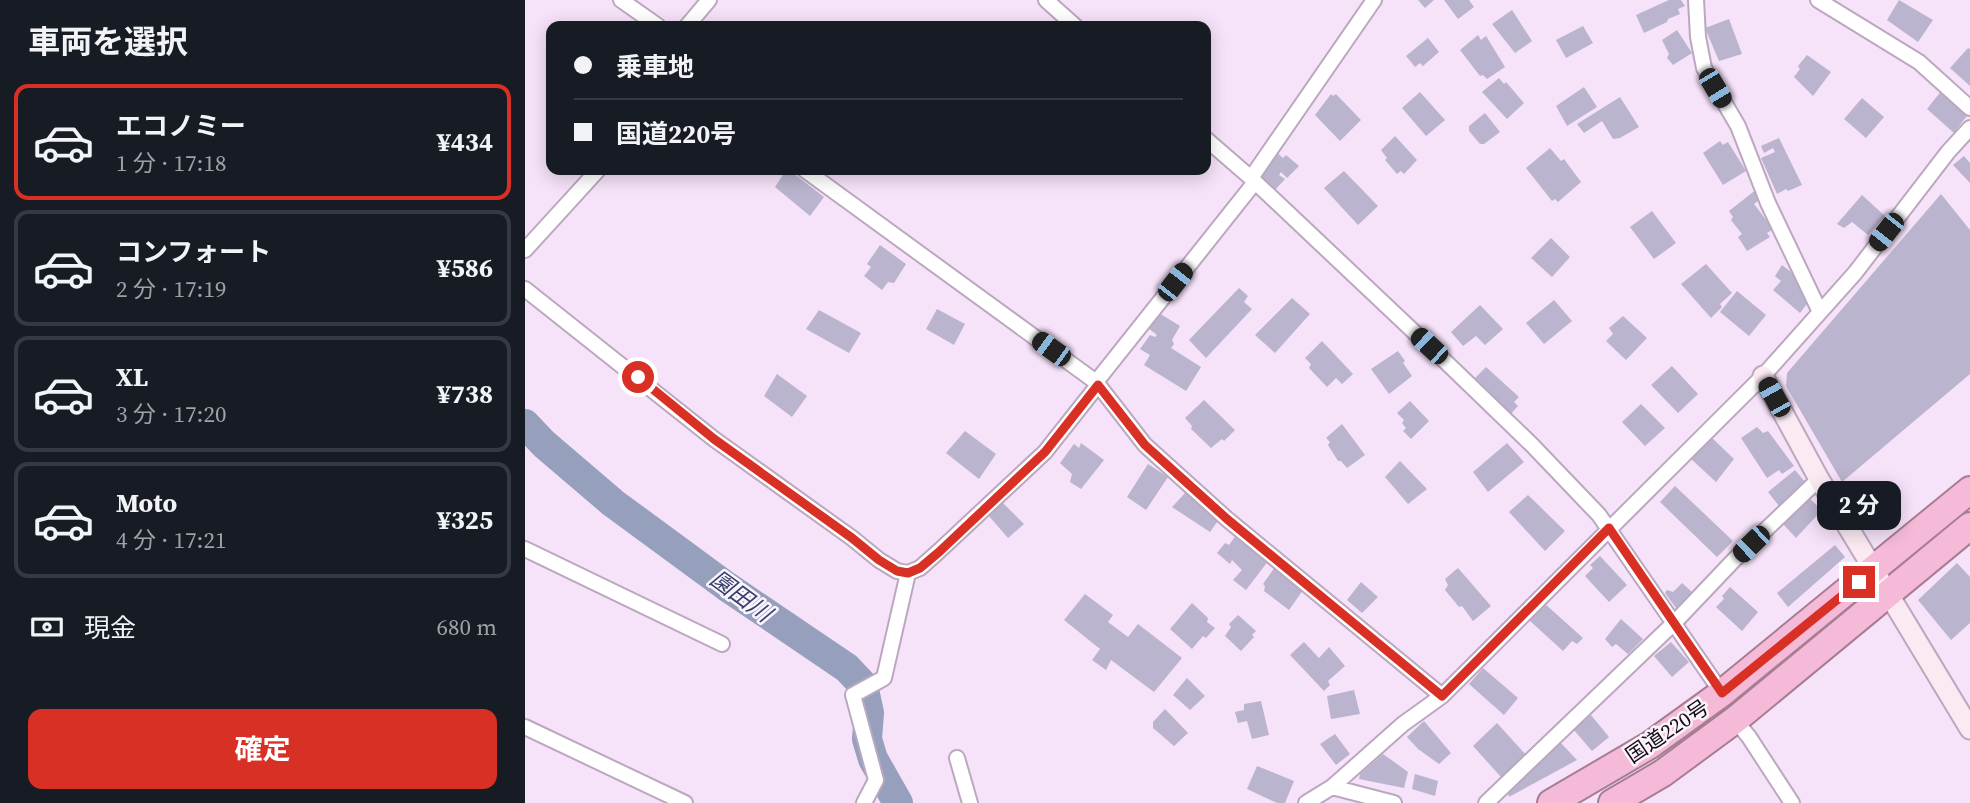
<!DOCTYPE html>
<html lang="ja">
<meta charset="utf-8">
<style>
:root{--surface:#171b24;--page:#242831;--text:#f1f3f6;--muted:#9ea1a6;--line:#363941;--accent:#d93025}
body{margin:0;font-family:"Source Serif 4","Noto Sans JP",serif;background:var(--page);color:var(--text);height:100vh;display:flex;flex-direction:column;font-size:26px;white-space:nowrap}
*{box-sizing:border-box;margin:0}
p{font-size:23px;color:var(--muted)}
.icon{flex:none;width:38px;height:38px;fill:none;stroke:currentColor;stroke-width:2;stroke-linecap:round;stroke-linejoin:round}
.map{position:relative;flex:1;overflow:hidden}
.sheet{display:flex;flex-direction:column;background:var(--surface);width:525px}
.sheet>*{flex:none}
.hud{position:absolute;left:21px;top:21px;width:665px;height:154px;border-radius:14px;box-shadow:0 4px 18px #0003;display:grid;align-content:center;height:154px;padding:0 28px;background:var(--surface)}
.end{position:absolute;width:32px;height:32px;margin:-16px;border:9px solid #d93025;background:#fff;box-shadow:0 0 0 4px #fff}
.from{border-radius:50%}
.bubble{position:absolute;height:49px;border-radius:14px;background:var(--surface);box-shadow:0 4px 18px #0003;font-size:23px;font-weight:700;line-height:49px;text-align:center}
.car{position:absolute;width:21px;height:42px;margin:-21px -10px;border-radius:9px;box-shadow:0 0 5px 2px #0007;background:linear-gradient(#222 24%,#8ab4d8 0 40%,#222 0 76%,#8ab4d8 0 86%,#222 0)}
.hud b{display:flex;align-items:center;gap:24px;height:66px;font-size:26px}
.hud b+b{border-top:2px solid var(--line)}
.hud i{width:18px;height:18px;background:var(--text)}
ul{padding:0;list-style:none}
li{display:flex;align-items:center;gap:21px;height:116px;margin:0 14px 10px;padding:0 14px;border:4px solid var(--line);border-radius:14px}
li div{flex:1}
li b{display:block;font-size:26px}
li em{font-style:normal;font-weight:700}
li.current{border-color:var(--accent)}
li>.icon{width:63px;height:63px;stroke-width:1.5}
h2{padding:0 28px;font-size:32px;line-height:84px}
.pay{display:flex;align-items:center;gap:18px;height:77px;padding:0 28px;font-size:26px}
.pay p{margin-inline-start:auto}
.cta{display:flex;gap:14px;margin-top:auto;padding:14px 28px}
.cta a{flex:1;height:80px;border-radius:14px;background:var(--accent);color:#fff;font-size:28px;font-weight:700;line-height:80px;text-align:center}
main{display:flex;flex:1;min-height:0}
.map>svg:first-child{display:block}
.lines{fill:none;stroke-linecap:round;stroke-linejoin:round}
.river{stroke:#96a0bc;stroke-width:30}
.building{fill:#bab4ce}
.street-casing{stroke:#bba8be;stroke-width:18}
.secondary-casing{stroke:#bba8be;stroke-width:23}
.highway-casing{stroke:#a67d93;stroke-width:30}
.street{stroke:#fff;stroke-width:14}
.secondary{stroke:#fceaf3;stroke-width:19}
.highway{stroke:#f5bad8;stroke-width:26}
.route{stroke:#d93025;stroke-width:9}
.labels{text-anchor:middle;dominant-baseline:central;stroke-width:5;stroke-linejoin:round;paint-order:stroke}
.street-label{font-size:21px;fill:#130c14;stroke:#fcf4fd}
.water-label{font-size:23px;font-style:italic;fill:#35426b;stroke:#fcf4fd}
</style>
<main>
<section class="sheet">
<h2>車両を選択</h2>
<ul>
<li class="current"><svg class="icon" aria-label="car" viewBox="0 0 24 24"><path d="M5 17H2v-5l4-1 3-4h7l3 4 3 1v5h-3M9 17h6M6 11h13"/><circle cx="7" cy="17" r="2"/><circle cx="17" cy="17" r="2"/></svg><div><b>エコノミー</b><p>1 分 · 17:18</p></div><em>¥434</em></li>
<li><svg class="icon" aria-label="car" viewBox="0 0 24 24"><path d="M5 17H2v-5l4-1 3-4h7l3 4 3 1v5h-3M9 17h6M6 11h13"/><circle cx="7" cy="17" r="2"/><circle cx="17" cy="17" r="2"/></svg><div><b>コンフォート</b><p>2 分 · 17:19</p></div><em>¥586</em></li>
<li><svg class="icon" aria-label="car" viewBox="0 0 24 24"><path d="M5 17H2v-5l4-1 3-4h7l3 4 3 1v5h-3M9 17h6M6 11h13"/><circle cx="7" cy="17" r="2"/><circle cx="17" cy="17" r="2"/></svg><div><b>XL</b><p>3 分 · 17:20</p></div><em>¥738</em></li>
<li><svg class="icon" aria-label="car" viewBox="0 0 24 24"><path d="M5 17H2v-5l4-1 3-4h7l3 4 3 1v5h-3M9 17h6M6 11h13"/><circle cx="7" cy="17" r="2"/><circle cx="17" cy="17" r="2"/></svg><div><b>Moto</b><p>4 分 · 17:21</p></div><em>¥325</em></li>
</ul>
<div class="pay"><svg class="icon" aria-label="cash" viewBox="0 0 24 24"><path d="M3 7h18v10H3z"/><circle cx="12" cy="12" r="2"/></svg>現金<p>680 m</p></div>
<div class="cta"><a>確定</a></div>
</section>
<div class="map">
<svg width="1445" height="803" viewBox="0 0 1445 803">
<rect width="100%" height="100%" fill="#f6e2f9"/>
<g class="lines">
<path class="river" d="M0 424 19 444 88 503 201 586 322 668 338 685 344 713 342 739 348 759 373 803"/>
</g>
<path class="building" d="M893 0H909L900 8Z
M919 0H944L949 7 933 19Z
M1144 0H1156L1160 6 1153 9 1155 14 1143 19 1142 22 1119 33 1111 15Z
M1374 0 1408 20 1393 42 1362 20Z
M987 10 1007 41 990 53 967 24Z
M1204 19 1217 54 1194 61 1180 28Z
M1058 26 1068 43 1041 58 1031 40Z
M1152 30 1167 53 1148 65 1142 58 1144 54 1137 40Z
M953 35 956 40 961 36 980 67 962 79 958 75 955 76 935 50Z
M903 38 914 52 898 66 895 63 890 67 881 56Z
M1443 48 1445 49V86L1425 68Z
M1282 55 1306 72 1288 96 1269 77 1275 69 1273 66Z
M974 78 979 84 981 82 999 103 982 119 957 92Z
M1059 87 1072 107 1042 126 1031 106Z
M1417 90 1444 113 1429 133 1402 109Z
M895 92 920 120 901 136 877 108Z
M806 94 808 96 811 94 836 120 815 141 790 115Z
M1095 97 1114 127 1095 138 1088 139 1077 121 1059 133 1052 124Z
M1337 98 1359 117 1341 138 1319 119Z
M960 113 975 132 959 144H955L944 131V126Z
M870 136 892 160 879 174 876 171 872 174 860 160 862 158 856 150Z
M1254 138 1277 185 1263 191 1261 189 1252 194 1236 158 1250 152 1248 148 1239 153 1236 146Z
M1195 141 1198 145 1203 142 1221 171 1198 185 1178 153Z
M1025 148 1036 161 1039 159 1056 182 1033 202 1030 199 1027 201 1001 168Z
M749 150 758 158 761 155 774 166 762 178 756 172 754 175 760 179 749 191 732 175Z
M1439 156 1445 163V183L1428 165Z
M261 170H264L299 197 285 216 250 187Z
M819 171 853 206 833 225 799 188Z
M1232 189 1238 197 1229 204 1248 229 1242 233 1245 237 1222 251 1213 237 1217 234 1206 220 1208 217 1204 211Z
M1416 194 1445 230V374L1317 482 1261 386 1262 373Z
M1337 195 1360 216 1343 235 1327 222 1319 228 1312 224Z
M1127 211 1151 243 1129 259 1105 227Z
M1026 238 1045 257 1027 277 1006 258Z
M355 245 381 264 369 283 363 282 357 290 339 276 346 267 342 264Z
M1181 264 1207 293 1195 304 1197 307 1186 318 1156 284Z
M1257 265 1279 282 1287 297 1275 313 1248 290 1256 281 1250 276Z
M714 288 723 296 719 302 727 309 681 358 664 340Z
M1212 291 1241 315 1224 336 1195 312Z
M767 298 785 314 750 353 730 335Z
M1029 300 1047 321 1019 344 1001 323Z
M955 305 978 329 960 345 951 336 938 346 926 332Z
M412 309 440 324 429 345 401 329Z
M294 310 336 333 324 353 281 329Z
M634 313 655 326 647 340 649 344 646 348 676 367 661 391 619 365 625 355 615 349 625 335 630 337 632 335 623 328Z
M1098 316 1122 338 1101 360 1081 341 1088 334 1084 328Z
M797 341 828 374 817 384 811 378 802 387 784 368 786 364 780 358Z
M873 351 880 361 878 363 887 376 864 394 846 369Z
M1147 366 1173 394 1153 413 1126 385Z
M961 367 994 397 989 402 993 406 985 415 948 380Z
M252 374 282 396 267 417 239 396Z
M679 400 710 430 699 441 697 439 686 448 666 429 667 426 660 418Z
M885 401 904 421 886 439 878 431 881 428 877 423 879 420 872 413Z
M1116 404 1140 428 1120 446 1097 422Z
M817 424 840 455 822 468 816 461H813L803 445 805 442 801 438Z
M1232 427 1238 433 1243 431 1269 466 1257 474 1254 470 1242 478 1216 438Z
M440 431 471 454 454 479 421 453Z
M1186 437 1209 459 1191 482 1165 458Z
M556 443 579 460 556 489 545 482 547 474 535 463 549 444 554 448Z
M982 443 999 462 963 492 948 472Z
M875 461 902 489 883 504 860 477Z
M623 464 643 477 621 510 602 497Z
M1270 470 1281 483 1254 506 1243 492Z
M1150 486 1208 541 1192 557 1135 502Z
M662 491 695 518 685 532 647 507Z
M1003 495 1040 531 1020 551 984 512Z
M1285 499 1297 510 1271 538 1258 524Z
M476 501 499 524 483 538 463 515Z
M712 534 744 560 721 590 708 580 717 570 707 560 705 564 692 553 700 543 704 545Z
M1310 545 1320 557 1263 607 1252 593Z
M1075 556 1102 585 1084 602 1060 576 1068 568 1065 565Z
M1432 563 1445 577V623L1426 640 1393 600Z
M750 567 778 590 764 610 739 591 740 586 738 584Z
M933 568 966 606 948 621 937 606 934 607 920 590 923 585 920 579Z
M836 582 853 597 837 613 822 600Z
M1157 583 1168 593 1151 608 1140 593 1142 590 1148 592Z
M1205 587 1233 612 1217 631 1191 607 1199 599 1197 596Z
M560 594 588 615 583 622 603 637 613 624 657 658 629 692 586 660 581 670 567 660 575 649 539 620Z
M667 603 683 618 682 622 690 628 681 638 678 636 667 649 645 629Z
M1019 603 1058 638 1052 644 1047 641 1038 651 1004 620Z
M713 615 731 631 727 635 729 637 716 651 700 636 706 627 704 624Z
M1096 619 1118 639 1103 654 1091 644 1087 647 1080 639Z
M779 642 794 658 804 647 820 666 803 681 805 685 799 691 765 655Z
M1146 642 1164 662 1147 677 1129 656Z
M958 668 993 698 979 715 944 684Z
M662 678 680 696 665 710 648 695Z
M829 690 835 714 806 719 802 696Z
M736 701 744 735 727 739 722 721 713 723 710 712 719 710V704Z
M640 709 663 733 649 746 628 728V722Z
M1066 715 1084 737 1067 751 1048 729Z
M899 721 926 753 914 764 893 749 882 737Z
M972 723 1001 755 976 777 948 746Z
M810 734 825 754 811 765 795 744Z
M1031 742H1035L1052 760 984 797 983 792Z
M858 754 883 772 879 788 834 779 835 774Z
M732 766 769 781 760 803H752L722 789Z
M890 774 913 781 910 796 887 789Z"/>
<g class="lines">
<defs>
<path id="street" d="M96 0 133 26
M521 0 550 26
M1171 0 1173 37 1179 68 1213 126 1243 203 1295 312
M1293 0 1394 62 1445 108
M162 26 184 0
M681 139 726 178 923 364 1007 445 1074 515 1197 693
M280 170 571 382 620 445 702 519 917 696
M0 250 73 170
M0 289 189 439 327 538 354 560 372 571 383 573 395 568 413 552 520 452 573 385 571 382 730 182 726 178 849 0
M0 549 197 644
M1210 720 1224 737 1267 803
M0 727 160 803
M432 758 445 803
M807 787 869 803
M339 803 351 780 328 695 359 678 383 573
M781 803 807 787 878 724 917 696 1238 376 1330 273 1423 152 1445 128
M961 803 1150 622 1209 560 1294 479"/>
<path id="secondary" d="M1238 376 1294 479 1445 729"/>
<path id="highway" d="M1026 803 1125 745 1197 693 1445 490
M1087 803 1138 773 1210 720 1445 526"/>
</defs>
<use href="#street" class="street-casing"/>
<use href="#secondary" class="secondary-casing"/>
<use href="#highway" class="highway-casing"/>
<use href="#street" class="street"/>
<use href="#secondary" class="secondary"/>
<use href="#highway" class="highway"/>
</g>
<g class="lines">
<path class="route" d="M113 377 189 439 327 538 354 560 372 571 383 573 395 568 414 552 520 452 573 385 620 445 702 519 917 696 1084 528 1197 693 1334 582"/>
</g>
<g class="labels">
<g class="street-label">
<text transform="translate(1142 731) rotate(-34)">国道220号</text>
</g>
<g class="water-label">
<text transform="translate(216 596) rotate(36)">園田川</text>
</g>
</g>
</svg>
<i class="end from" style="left:113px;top:377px"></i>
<i class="end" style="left:1334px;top:582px"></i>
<div class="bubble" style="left:1292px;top:481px;width:84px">2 分</div>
<i class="car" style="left:1190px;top:88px;rotate:149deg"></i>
<i class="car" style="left:1361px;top:232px;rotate:218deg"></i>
<i class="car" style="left:650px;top:282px;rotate:38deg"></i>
<i class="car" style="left:904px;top:346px;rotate:313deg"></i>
<i class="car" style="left:526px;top:349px;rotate:306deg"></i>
<i class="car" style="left:1249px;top:397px;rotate:331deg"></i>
<i class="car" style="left:1226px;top:544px;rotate:226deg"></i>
<div class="hud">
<b><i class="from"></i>乗車地</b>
<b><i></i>国道220号</b>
</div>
</div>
</main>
